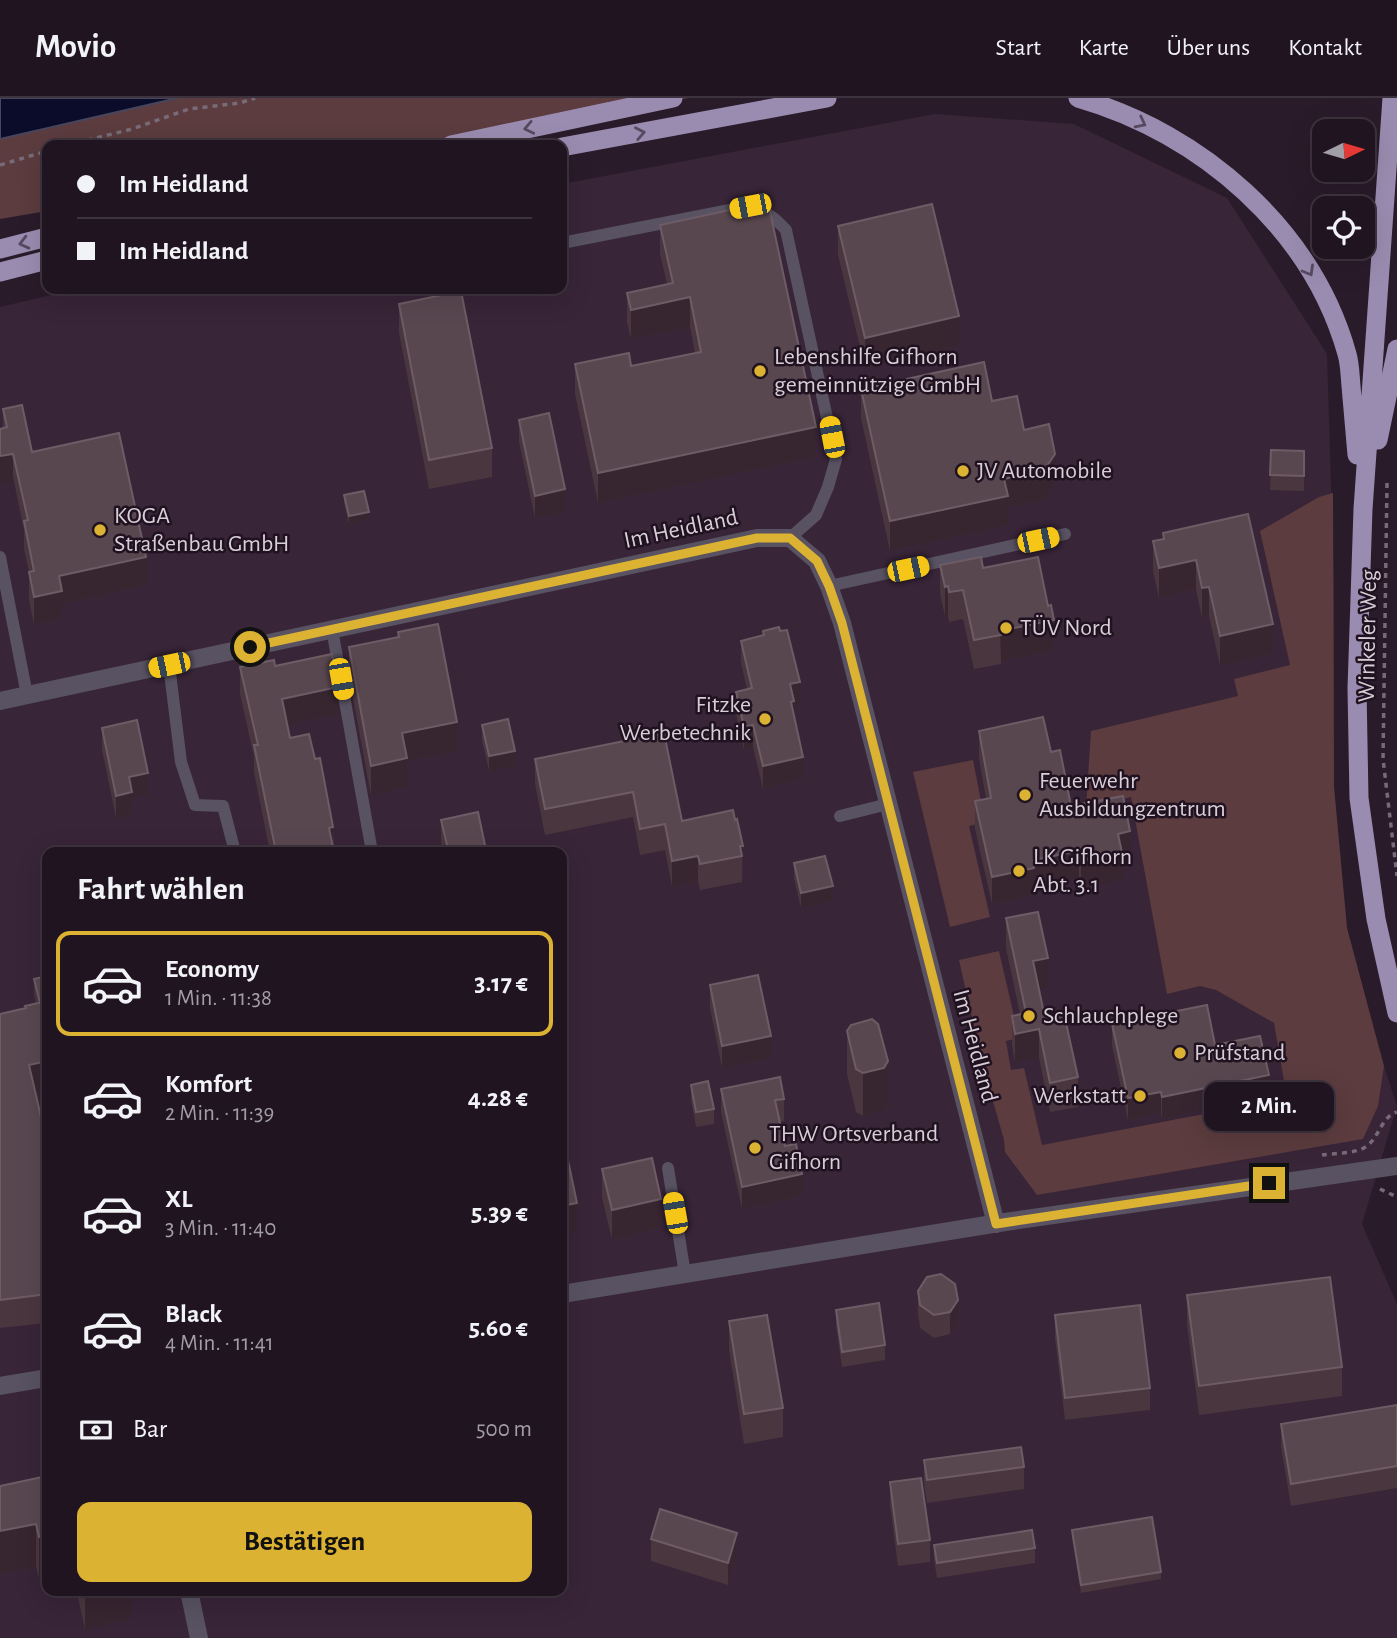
<!DOCTYPE html>
<html lang="de">
<meta charset="utf-8">
<style>
:root{--surface:#201420;--page:#281d29;--text:#f1f3f6;--muted:#a29ea5;--line:#3d333e;--accent:#dcb233}
body{margin:0;font-family:"Alegreya Sans",sans-serif;background:var(--page);color:var(--text);height:100vh;display:flex;flex-direction:column;font-size:26px;white-space:nowrap}
*{box-sizing:border-box;margin:0}
p{font-size:23px;color:var(--muted)}
.icon{flex:none;width:38px;height:38px;fill:none;stroke:currentColor;stroke-width:2;stroke-linecap:round;stroke-linejoin:round}
.map{position:relative;flex:1;overflow:hidden}
.side{position:absolute;left:42px;top:749px;width:525px;height:749px;display:flex;flex-direction:column;background:var(--surface);border-radius:14px;box-shadow:0 7px 28px #0002,0 0 0 2px var(--line)}
.side>*{flex:none}
.banner{position:absolute;left:42px;top:42px;width:525px;height:154px;border-radius:14px;box-shadow:0 7px 28px #0002,0 0 0 2px var(--line);display:grid;align-content:center;height:154px;padding:0 35px;background:var(--surface)}
.needle{width:46px;rotate:85deg}
.controls{position:absolute;left:1312px;top:21px;display:grid;gap:14px}
.controls a{display:grid;place-items:center;width:63px;height:63px;border-radius:14px;background:var(--surface);box-shadow:0 7px 28px #0002,0 0 0 2px var(--line);font-size:35px}
.end{position:absolute;width:32px;height:32px;margin:-16px;border:9px solid #dcb233;background:#111;box-shadow:0 0 0 4px #111}
.from{border-radius:50%}
.bubble{position:absolute;height:49px;border-radius:14px;background:var(--surface);box-shadow:0 7px 28px #0002,0 0 0 2px var(--line);font-size:23px;font-weight:700;line-height:49px;text-align:center}
.car{position:absolute;width:21px;height:42px;margin:-21px -10px;border-radius:9px;box-shadow:0 0 5px 2px #0007;background:linear-gradient(#f5c518 24%,#345 0 40%,#f5c518 0 76%,#345 0 86%,#f5c518 0)}
.banner b{display:flex;align-items:center;gap:24px;height:66px;font-size:26px}
.banner b+b{border-top:2px solid var(--line)}
.banner i{width:18px;height:18px;background:var(--text)}
ul{padding:0;list-style:none}
li{display:flex;align-items:center;gap:21px;height:105px;margin:0 14px 10px;padding:0 21px;border:4px solid transparent;border-radius:14px}
li div{flex:1}
li b{display:block;font-size:26px}
li em{font-style:normal;font-weight:700}
li.active{border-color:var(--accent)}
li>.icon{width:63px;height:63px;stroke-width:1.5}
h2{padding:0 35px;font-size:32px;line-height:84px}
.pay{display:flex;align-items:center;gap:18px;height:77px;padding:0 35px;font-size:26px}
.pay p{margin-inline-start:auto}
.action{display:flex;gap:14px;margin-top:auto;padding:14px 35px}
.action a{flex:1;height:80px;border-radius:14px;background:var(--accent);color:#111;font-size:28px;font-weight:700;line-height:80px;text-align:center}
header{display:flex;align-items:center;gap:42px;box-sizing:border-box;height:98px;padding:0 35px;background:var(--surface);border-bottom:2px solid var(--line)}
header strong{font-size:33px}
nav{display:flex;gap:38px;margin-inline-start:auto;font-size:24px}
.map>svg:first-child{display:block}
.built{fill:#382538;fill-rule:evenodd}
.green{fill:#5c3c3e}
.water{fill:#0b0c29;stroke:#48465d;stroke-width:2}
.lines{fill:none;stroke-linecap:round;stroke-linejoin:round}
.path{stroke:#786b78;stroke-width:3.5;stroke-dasharray:5 5;stroke-linecap:butt}
.service{stroke:#585262;stroke-width:12}
.minor{stroke:#585262;stroke-width:18}
.tertiary{stroke:#585262;stroke-width:18}
.trunk{stroke:#9a8cb0;stroke-width:19}
.wall{fill:#4a363f}
.shaded-wall{fill:#372530}
.building{fill:#594750;stroke:#6d5c65;stroke-width:2}
.oneway{stroke:#574961}
.route{stroke:#dcb233;stroke-width:9}
.poi-dot{fill:#dcb233;stroke:#201220;stroke-width:2.5}
.labels{text-anchor:middle;dominant-baseline:central;stroke-width:5;stroke-linejoin:round;paint-order:stroke}
.poi-label{font-size:24px;fill:#d8ced7;stroke:#201220;text-anchor:start}
.street-label{font-size:24px;fill:#d8ced7;stroke:#201220}
</style>
<header>
<strong>Movio</strong>
<nav><a>Start</a><a>Karte</a><a>Über uns</a><a>Kontakt</a></nav>
</header>
<div class="map">
<svg width="1397" height="1540" viewBox="0 0 1397 1540">
<rect width="100%" height="100%" fill="#2a1b2a"/>
<path class="built" d="M935 16 1074 26 1227 100 1327 256 1334 485V689L1347 830 1380 956 1397 1008 1362 1126 1397 1206V1540H0V209L77 191H562V86ZM47 754H562V1493H47Z"/>
<path class="green" d="M178 0H689L420 47H47V113L0 121V41Z
M1333 395 1334 689 1347 830 1384 968 1378 1008 1363 1041 1037 1097 1005 1054 1004 1042 982 965 959 862 999 853 1019 940 1006 943 1011 972 1024 970 1042 1047 1287 1000 1274 925 1216 892 1200 888 1167 896 1131 699 1086 710 1091 633 1238 598 1234 581 1290 567 1260 433 1319 399Z
M973 662 985 724 969 728 990 819 950 829 913 674Z"/>
<path class="water" d="M0 0H178L0 41Z"/>
<g class="lines">
<path class="path" d="M68 47 132 31 189 11 240 5 255 0
M0 67 47 53
M1387 385 1383 661 1397 778
M1322 1057C1335 1055 1356 1056 1367 1048 1380 1038 1381 1019 1397 1014
M1380 1091 1397 1099"/>
<path class="service" d="M562 145 750 108C766 113 775 120 786 132L836 361 828 389 816 417 790 440
M0 459 27 597
M829 488 1065 436
M332 531 372 754
M169 567 181 664 195 707 223 708 235 754
M840 718 888 706
M668 1070 685 1176"/>
<path class="minor" d="M0 603 757 440H790L817 463 829 488 842 525 996 1126
M189 1493 199 1540"/>
<path class="tertiary" d="M562 1196 1005 1124 1397 1068
M0 1288 47 1280"/>
<path class="trunk" d="M1078 0C1201 35 1312 131 1347 256 1350 266 1350 278 1351 288 1353 311 1355 334 1357 357
M1392 0 1363 411 1357 590 1359 700 1376 821 1397 915
M451 47 673 0
M562 49 827 0
M0 151 47 139
M0 174 47 162
M1378 342 1397 251"/>
</g>
<path class="wall" d="M660 127 816 359 598 405 575 296V266L631 268 695 255 690 229 631 241 627 224V195L667 186 660 156Z
M838 128 959 247 865 270 838 157Z
M399 206 492 350V379L429 391 399 235Z
M861 291 992 303 1024 332 1055 385 1044 402 1008 409V427L890 453 861 320Z
M3 311 32 354 146 487 62 506V521L34 527 29 502V474L24 451V432L3 330Z
M519 322 565 414 535 420 519 344Z
M1271 352 1304 353V393L1270 392Z
M344 397 369 421 349 426 344 405Z
M1248 416 1273 556 1220 568 1209 518 1202 520 1196 491 1159 500 1153 473V443L1163 441V435Z
M940 467 983 470 1054 552 1001 563V566L974 571 963 521 949 524 948 518H945L940 496Z
M763 533 800 606 794 608V618L803 681 763 691 753 649 744 652 736 616V594L747 591 741 565V543L763 538Z
M398 534 457 653 407 663V689L371 698 349 578V549L398 539Z
M275 568 338 616 287 627 290 640 315 661 333 729 334 754H270L254 675V659L240 596V569Z
M482 627 515 668 489 673 482 642Z
M102 630 148 697 132 700V717L116 720 102 652Z
M979 633 1051 654 1071 708 1130 761 1122 763V782L1081 791 1079 780 1034 790V797L992 806 975 731V703L986 701 979 660Z
M664 635 682 723 743 748 742 784 700 792 698 783 672 789 665 752 640 757 633 719 545 737 535 686V661Z
M441 722 486 754 443 752 441 744Z
M794 765 833 803 801 810 794 780Z
M1006 820 1048 889 1039 891 1045 920 1078 979V1009L1050 1014 1039 960 1015 965 1012 947V918L1020 916 1006 850Z
M47 878V991L35 994 47 1045V1225L0 1230V916L25 910 36 905 34 896V881Z
M710 887 771 960 722 970 710 910Z
M1112 926 1215 947 1269 998 1162 1021 1161 1015 1128 1022 1112 948Z
M847 933 888 1006 884 1012 863 1018 856 1014 847 976Z
M691 987 714 1011V1026L696 1029 691 1002Z
M721 991 784 1001V1023L780 1024 785 1048 802 1098 742 1111 721 1014Z
M602 1071 661 1130 612 1141 602 1100Z
M927 1179 958 1225 950 1236 934 1240 920 1230 918 1215V1193Z
M1187 1197 1342 1269V1298L1199 1317 1187 1227Z
M836 1212 885 1247V1262L842 1269 836 1227Z
M1055 1217 1150 1290V1312L1065 1322 1055 1240Z
M729 1223 783 1310V1339L744 1346 729 1252Z
M1397 1307V1390L1291 1408 1281 1349V1326Z
M924 1362 1024 1369V1391L927 1405 924 1385Z
M47 1378 39 1481 36 1468 0 1476Z
M890 1384 930 1442V1464L898 1468 890 1407Z
M1072 1432 1161 1474V1481L1081 1495 1072 1440Z
M651 1441 737 1457 728 1487 651 1463Z
M934 1447 1035 1450V1465L937 1480 934 1462Z
M69 1493H131V1521L85 1531 77 1495 70 1496Z"/>
<path class="shaded-wall" d="M690 199V229L631 241V212Z
M959 218V247L865 270V240Z
M816 329V359L598 405V375Z
M13 356V383L0 386V358Z
M1055 356V385L1044 402 1008 409V427L890 453V423L1004 381Z
M565 391V414L535 420V398Z
M369 414V421L349 426V418Z
M146 459V487L62 506V521L34 527V499L59 478Z
M1196 462V491L1159 500V470Z
M948 488V518H945V489Z
M1209 489V518L1202 520V490Z
M1054 522V552L1001 563 1000 533Z
M1273 526V556L1220 568V538Z
M800 584V606L794 608V626H791L790 586Z
M338 589V616L282 628V601Z
M457 624V653L407 663V689L371 698V668L402 635Z
M753 627V649L744 652V629Z
M515 653V668L489 673V658Z
M803 659V681L763 691V668Z
M148 675V697L132 700V717L116 720V698L129 679Z
M333 729V754L329 730Z
M1130 733V761L1122 763V782L1081 791V763L1118 736Z
M740 748H743L742 773V758Z
M1079 753V780L1034 790V797L992 806V779L1033 762Z
M698 758V783L672 789V763Z
M833 788V803L801 810V795Z
M1048 860V889L1033 893V863Z
M1039 931V960L1015 965V936Z
M771 938V960L722 970V948Z
M47 963V991L29 996V967Z
M888 963V1006L884 1012 863 1018V975Z
M1269 977V998L1162 1021V999Z
M1161 994V1015L1128 1022V1000Z
M802 1076V1098L742 1111V1089Z
M661 1101V1130L612 1141V1112Z
M577 1105V1134L562 1137V1108Z
M958 1202V1225L950 1236V1214Z
M36 1426V1468L0 1476V1433Z
M737 1435V1457L728 1487V1465Z
M47 1437V1480L39 1481V1439Z
M70 1493H77V1495L70 1496Z
M85 1493H131V1521L85 1531Z"/>
<path class="building" d="M768 104 816 329 598 375 575 266 629 255 631 268 701 254 690 199 631 212 627 195 673 185 660 127Z
M932 106 959 218 865 240 838 128Z
M461 193 492 350 429 362 399 206Z
M984 264 992 303 1017 298 1024 332 1049 326 1055 356 1044 372 1004 381 1008 398 890 423 861 291Z
M22 307 32 354 119 335 146 459 59 478 62 493 34 499 29 474 34 473 24 423 28 422 13 356 0 358V331L7 329 3 311Z
M549 315 565 391 535 398 519 322Z
M1271 352 1304 353V378L1270 377Z
M364 393 369 414 349 418 344 397Z
M1248 416 1273 526 1220 538 1209 489 1202 490 1196 462 1159 470 1153 443 1164 441 1163 435Z
M981 459 983 470 1038 459 1048 508 1051 507 1054 522 1000 533 1001 537 974 542 963 492 949 494 948 488 945 489 940 467Z
M438 526 457 624 402 635 407 660 371 668 349 549 399 539 398 534Z
M779 529 780 533 787 532 800 584 790 586 794 603 791 604 803 659 763 668 753 627 744 629 736 594 752 590 741 543 764 537 763 533Z
M332 556 338 589 282 601 290 640 309 636 315 661 320 660 333 729 329 730 334 754H276L254 647H258L240 569 274 562 275 568Z
M1043 619 1051 654 1060 652 1071 708 1123 698 1130 733 1118 736 1122 755 1081 763 1079 753 1033 762 1034 770 992 779 975 703 991 700 979 633Z
M508 621 515 653 489 658 482 627Z
M137 622 148 675 129 679 132 694 116 698 102 630Z
M664 635 682 723 733 712 735 722 737 721 743 748H740L742 758 700 766 698 758 672 763 665 726 640 731 633 694 545 711 535 661Z
M478 714 486 752 481 754H435L448 751 441 722Z
M825 758 833 788 801 795 794 765Z
M1038 814 1048 860 1033 863 1045 920 1064 916 1078 979 1050 985 1039 931 1015 936 1012 918 1026 915 1006 820Z
M758 877 771 938 722 948 710 887Z
M47 878V903L40 905 34 881Z
M47 903V963L29 967 47 1045V1196L0 1202V916L26 910 25 908Z
M1207 907 1215 947 1260 938 1269 977 1162 999 1161 994 1128 1000 1112 926Z
M872 921 878 926 888 963 884 970 863 975 856 971 847 933 851 927Z
M780 979 784 1001 775 1002 785 1048 796 1046 802 1076 742 1089 721 991Z
M708 983 714 1011 696 1014 691 987Z
M566 1053 577 1105 562 1108V1054Z
M652 1060 661 1101 612 1112 602 1071Z
M941 1176 955 1186 958 1202 950 1214 934 1217 920 1207 918 1193 927 1179Z
M1330 1179 1342 1269 1199 1288 1187 1197Z
M879 1205 885 1247 842 1254 836 1212Z
M1140 1207 1150 1290 1065 1300 1055 1217Z
M767 1217 783 1310 744 1316 729 1223Z
M1397 1307V1368L1291 1386 1281 1326Z
M1021 1349 1024 1369 927 1382 924 1362Z
M47 1378V1437L39 1439 36 1426 0 1433V1388Z
M921 1380 930 1442 898 1446 890 1384Z
M660 1411 737 1435 728 1465 651 1441Z
M1152 1419 1161 1474 1081 1487 1072 1432Z
M1032 1432 1035 1450 937 1465 934 1447Z"/>
<defs><path id="oneway-chevron" d="M-2-3.5L2.5 0L-2 3.5" fill="none" stroke-width="1.6" stroke-linecap="round" stroke-linejoin="round" transform="scale(1.75)"/></defs>
<g class="oneway">
<use href="#oneway-chevron" transform="translate(1141 25) rotate(27)"/>
<use href="#oneway-chevron" transform="translate(529 30) rotate(168)"/>
<use href="#oneway-chevron" transform="translate(640 35) rotate(-11)"/>
<use href="#oneway-chevron" transform="translate(24 145) rotate(166)"/>
<use href="#oneway-chevron" transform="translate(1309 173) rotate(60)"/>
</g>
<g class="lines">
<path class="route" d="M250 549 757 440H790L817 463 829 488 842 525 996 1126 1269 1085"/>
</g>
<g class="poi-dot">
<circle cx="760" cy="273" r="7"/>
<circle cx="963" cy="373" r="7"/>
<circle cx="100" cy="432" r="7"/>
<circle cx="1006" cy="530" r="7"/>
<circle cx="765" cy="621" r="7"/>
<circle cx="1025" cy="697" r="7"/>
<circle cx="1019" cy="773" r="7"/>
<circle cx="1029" cy="918" r="7"/>
<circle cx="1180" cy="955" r="7"/>
<circle cx="1140" cy="998" r="7"/>
<circle cx="755" cy="1050" r="7"/>
</g>
<g class="labels">
<g class="poi-label">
<text x="774" y="259">Lebenshilfe Gifhorn<tspan x="774" dy="28">gemeinnützige GmbH</tspan></text>
<text x="977" y="373">JV Automobile</text>
<text x="114" y="418">KOGA<tspan x="114" dy="28">Straßenbau GmbH</tspan></text>
<text x="1020" y="530">TÜV Nord</text>
<text x="751" y="607" text-anchor="end">Fitzke<tspan x="751" dy="28">Werbetechnik</tspan></text>
<text x="1039" y="683">Feuerwehr<tspan x="1039" dy="28">Ausbildungzentrum</tspan></text>
<text x="1033" y="759">LK Gifhorn<tspan x="1033" dy="28">Abt. 3.1</tspan></text>
<text x="1043" y="918">Schlauchplege</text>
<text x="1194" y="955">Prüfstand</text>
<text x="1126" y="998" text-anchor="end">Werkstatt</text>
<text x="769" y="1036">THW Ortsverband<tspan x="769" dy="28">Gifhorn</tspan></text>
</g>
<g class="street-label">
<text transform="translate(681 431) rotate(-12)">Im Heidland</text>
<text transform="translate(1368 538) rotate(-89)">Winkeler Weg</text>
<text transform="translate(975 948) rotate(75)">Im Heidland</text>
</g>
</g>
</svg>
<div class="controls">
<a><svg class="needle" viewBox="-14 -14 28 28"><path d="M0-13l5 13h-10z" fill="#e53935"/><path d="M0 13l5-13h-10z" fill="#a29ea5"/></svg></a>
<a><svg class="icon" aria-label="locate" viewBox="0 0 24 24"><circle cx="12" cy="12" r="6"/><path d="M12 2v4M12 18v4M2 12h4M18 12h4"/></svg></a>
</div>
<i class="end from" style="left:250px;top:549px"></i>
<i class="end" style="left:1269px;top:1085px"></i>
<div class="bubble" style="left:1204px;top:984px;width:130px">2 Min.</div>
<i class="car" style="left:750px;top:108px;rotate:259deg"></i>
<i class="car" style="left:832px;top:339px;rotate:349deg"></i>
<i class="car" style="left:1038px;top:442px;rotate:78deg"></i>
<i class="car" style="left:908px;top:471px;rotate:78deg"></i>
<i class="car" style="left:169px;top:567px;rotate:258deg"></i>
<i class="car" style="left:341px;top:581px;rotate:170deg"></i>
<i class="car" style="left:675px;top:1115px;rotate:350deg"></i>
<div class="banner">
<b><i class="from"></i>Im Heidland</b>
<b><i></i>Im Heidland</b>
</div>
<section class="side">
<h2>Fahrt wählen</h2>
<ul>
<li class="active"><svg class="icon" aria-label="car" viewBox="0 0 24 24"><path d="M5 17H2v-5l4-1 3-4h7l3 4 3 1v5h-3M9 17h6M6 11h13"/><circle cx="7" cy="17" r="2"/><circle cx="17" cy="17" r="2"/></svg><div><b>Economy</b><p>1 Min. · 11:38</p></div><em>3.17 €</em></li>
<li><svg class="icon" aria-label="car" viewBox="0 0 24 24"><path d="M5 17H2v-5l4-1 3-4h7l3 4 3 1v5h-3M9 17h6M6 11h13"/><circle cx="7" cy="17" r="2"/><circle cx="17" cy="17" r="2"/></svg><div><b>Komfort</b><p>2 Min. · 11:39</p></div><em>4.28 €</em></li>
<li><svg class="icon" aria-label="car" viewBox="0 0 24 24"><path d="M5 17H2v-5l4-1 3-4h7l3 4 3 1v5h-3M9 17h6M6 11h13"/><circle cx="7" cy="17" r="2"/><circle cx="17" cy="17" r="2"/></svg><div><b>XL</b><p>3 Min. · 11:40</p></div><em>5.39 €</em></li>
<li><svg class="icon" aria-label="car" viewBox="0 0 24 24"><path d="M5 17H2v-5l4-1 3-4h7l3 4 3 1v5h-3M9 17h6M6 11h13"/><circle cx="7" cy="17" r="2"/><circle cx="17" cy="17" r="2"/></svg><div><b>Black</b><p>4 Min. · 11:41</p></div><em>5.60 €</em></li>
</ul>
<div class="pay"><svg class="icon" aria-label="cash" viewBox="0 0 24 24"><path d="M3 7h18v10H3z"/><circle cx="12" cy="12" r="2"/></svg>Bar<p>500 m</p></div>
<div class="action"><a>Bestätigen</a></div>
</section>
</div>
